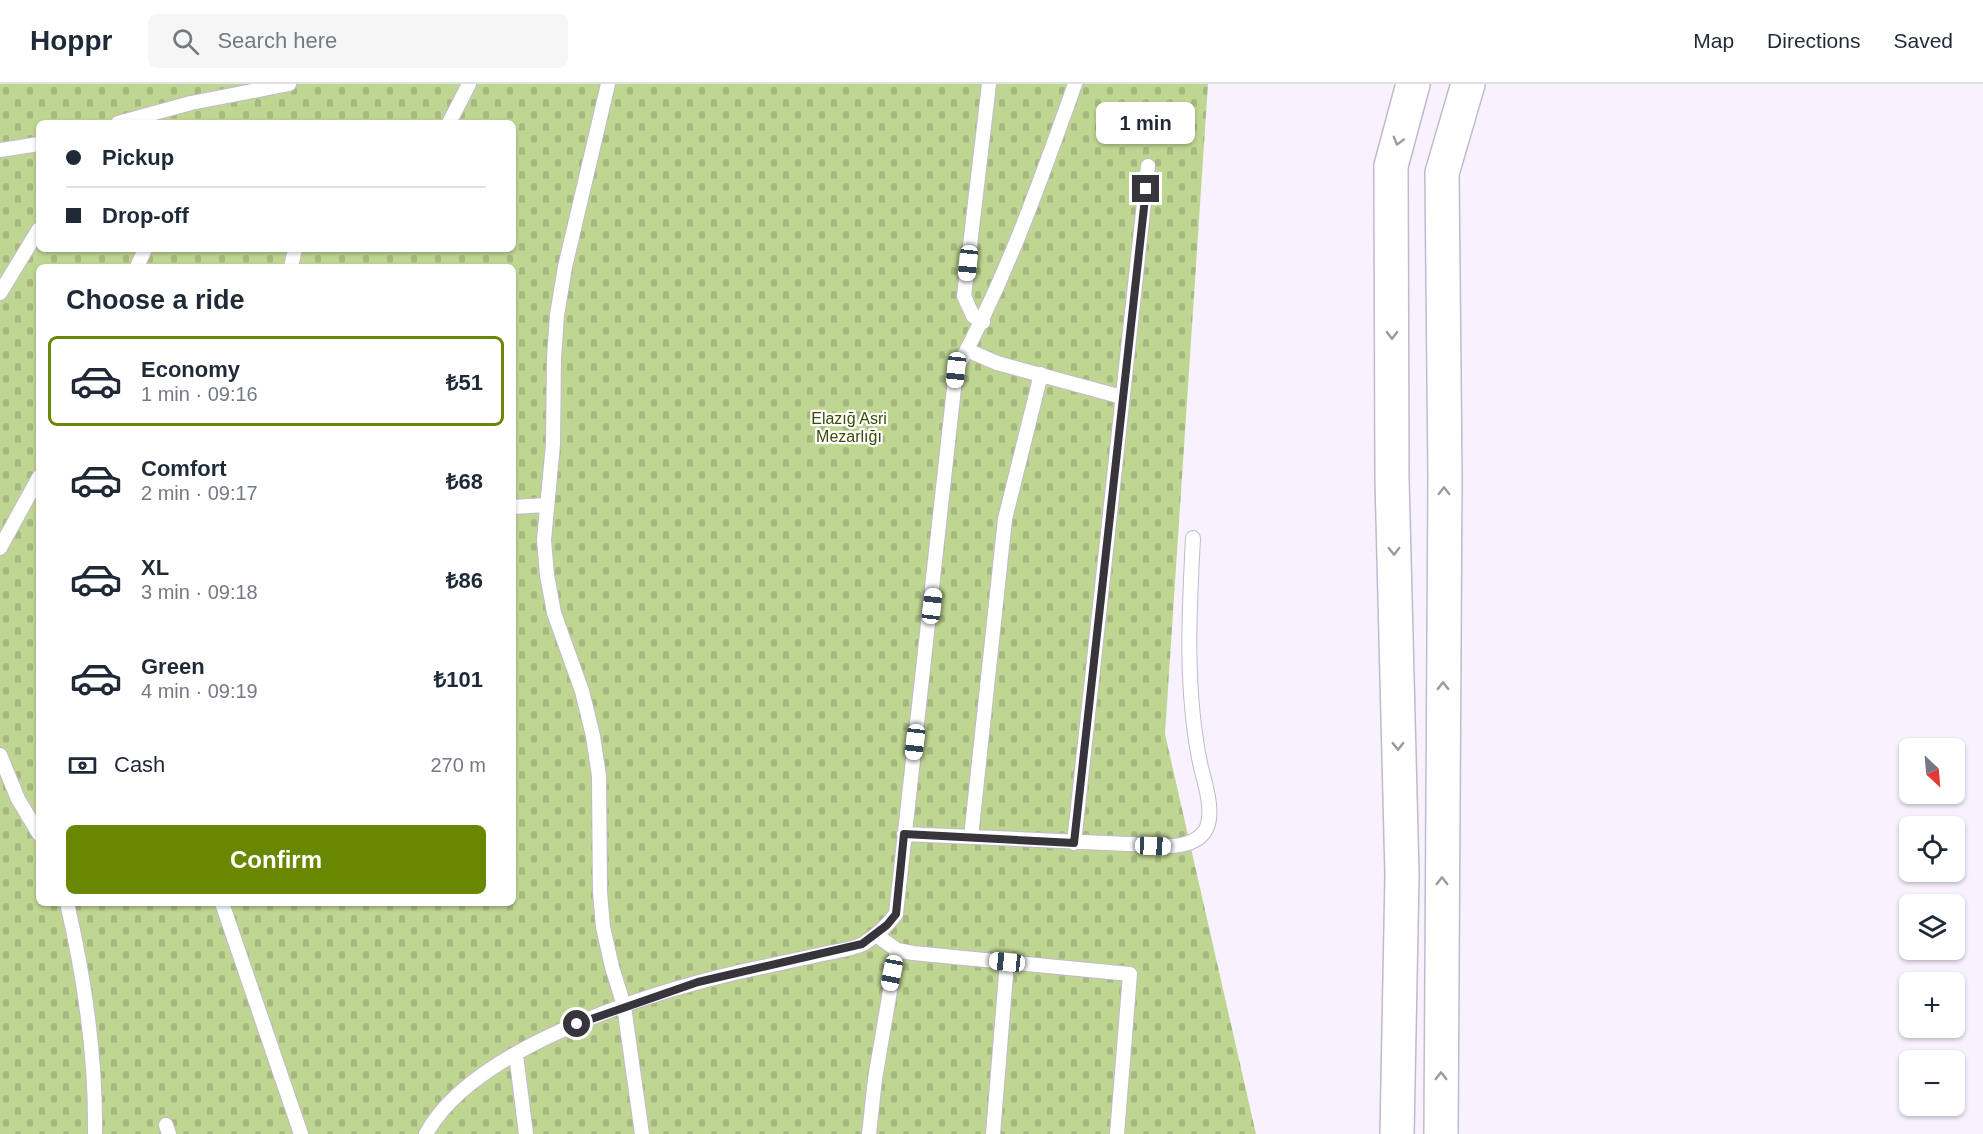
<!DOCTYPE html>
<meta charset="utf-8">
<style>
:root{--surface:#fff;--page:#f6f6f7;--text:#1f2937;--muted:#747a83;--line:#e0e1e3;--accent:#698700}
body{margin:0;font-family:Helvetica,sans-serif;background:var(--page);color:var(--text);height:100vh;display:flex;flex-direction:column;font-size:22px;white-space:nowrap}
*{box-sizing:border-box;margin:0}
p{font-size:20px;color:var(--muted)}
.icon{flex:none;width:33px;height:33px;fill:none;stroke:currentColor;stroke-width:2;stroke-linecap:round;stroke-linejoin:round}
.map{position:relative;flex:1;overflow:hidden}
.sheet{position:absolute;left:36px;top:180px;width:480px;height:642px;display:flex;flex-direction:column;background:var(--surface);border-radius:9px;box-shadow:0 2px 4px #0004}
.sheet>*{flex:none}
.banner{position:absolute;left:36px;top:36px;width:480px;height:132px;border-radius:9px;box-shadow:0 2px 4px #0004;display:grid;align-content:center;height:132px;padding:0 30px;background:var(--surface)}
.needle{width:39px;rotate:154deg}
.tools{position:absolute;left:1899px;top:654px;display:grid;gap:12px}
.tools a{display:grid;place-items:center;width:66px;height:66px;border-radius:9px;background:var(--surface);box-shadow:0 2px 4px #0004;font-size:30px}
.end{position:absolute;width:27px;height:27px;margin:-14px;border:8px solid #38343c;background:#fff;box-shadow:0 0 0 3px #fff}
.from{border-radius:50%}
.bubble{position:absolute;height:42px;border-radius:9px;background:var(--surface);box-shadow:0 2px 4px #0004;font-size:20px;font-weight:700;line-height:42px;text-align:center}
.car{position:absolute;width:18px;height:36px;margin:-18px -9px;border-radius:8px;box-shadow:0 0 4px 2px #0007;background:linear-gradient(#fff 24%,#345 0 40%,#fff 0 76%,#345 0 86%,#fff 0)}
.banner b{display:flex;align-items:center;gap:21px;height:57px;font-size:22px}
.banner b+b{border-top:2px solid var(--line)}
.banner i{width:15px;height:15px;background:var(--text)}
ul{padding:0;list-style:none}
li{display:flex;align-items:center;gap:18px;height:90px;margin:0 12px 9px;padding:0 18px;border:3px solid transparent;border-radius:9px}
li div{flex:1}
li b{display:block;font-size:22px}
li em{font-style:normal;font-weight:700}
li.selected{border-color:var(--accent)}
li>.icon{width:54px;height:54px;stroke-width:1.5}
h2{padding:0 30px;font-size:27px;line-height:72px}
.pay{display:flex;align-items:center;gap:15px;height:66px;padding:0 30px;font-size:22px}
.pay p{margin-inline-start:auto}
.cta{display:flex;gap:12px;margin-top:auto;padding:12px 30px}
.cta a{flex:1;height:69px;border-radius:9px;background:var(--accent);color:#fff;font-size:24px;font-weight:700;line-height:69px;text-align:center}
header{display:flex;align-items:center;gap:36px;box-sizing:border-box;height:84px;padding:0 30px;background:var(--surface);border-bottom:2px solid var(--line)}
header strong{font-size:28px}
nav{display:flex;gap:33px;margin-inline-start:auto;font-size:21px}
.search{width:420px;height:54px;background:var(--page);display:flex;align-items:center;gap:15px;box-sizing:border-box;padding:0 21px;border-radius:9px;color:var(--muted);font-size:22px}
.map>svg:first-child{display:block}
.cemetery{fill:url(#cemetery-stones);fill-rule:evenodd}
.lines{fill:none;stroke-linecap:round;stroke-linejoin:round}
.service-casing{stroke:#c2b9cc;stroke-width:16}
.tertiary-casing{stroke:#c2b9cc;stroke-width:36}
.service{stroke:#fff;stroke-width:14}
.tertiary{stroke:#fff;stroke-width:33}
.oneway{stroke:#9c9a9e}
.route{stroke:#38343c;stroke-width:8}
.labels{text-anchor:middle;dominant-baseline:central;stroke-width:4.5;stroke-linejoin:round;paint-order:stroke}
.park-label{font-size:16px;fill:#394b04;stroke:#fff}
</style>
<header>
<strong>Hoppr</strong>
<div class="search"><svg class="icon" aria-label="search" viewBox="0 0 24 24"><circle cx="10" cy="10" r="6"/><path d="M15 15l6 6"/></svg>Search here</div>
<nav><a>Map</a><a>Directions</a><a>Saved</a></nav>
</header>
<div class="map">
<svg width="1983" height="1050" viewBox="0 0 1983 1050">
<defs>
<pattern id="cemetery-stones" width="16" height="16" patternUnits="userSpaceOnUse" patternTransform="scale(1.5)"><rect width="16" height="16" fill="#bfd692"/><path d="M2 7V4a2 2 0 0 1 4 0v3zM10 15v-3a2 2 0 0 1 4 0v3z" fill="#a5b87f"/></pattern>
</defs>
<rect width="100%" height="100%" fill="#f8f2ff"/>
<path class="cemetery" d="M0 0H1208L1165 650 1256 1050H0ZM39 39H513V165H39ZM39 183H513V819H39Z"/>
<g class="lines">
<defs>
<path id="service" d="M608 0 565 183 557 231 554 274 553 360 544 456 547 491 554 529 582 607 593 652 599 692 600 808 603 843 612 883 624 922 642 1050
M118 39 191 19 289 0
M449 39 469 0
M0 66 39 60
M137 183 145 165
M291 183 295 165
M0 209 39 145
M983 238 973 232 964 212 989 0
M967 266 997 279 1122 313
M513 423 546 421
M0 464 39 393
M0 671 18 715 39 750
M904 750 1172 762C1185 761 1201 757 1207 743 1214 725 1204 697 1200 679 1185 605 1189 529 1193 454
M971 753 1005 435 1041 290
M1074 759 1148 82
M67 819C85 896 96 971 95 1050
M222 819 301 1050
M876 851 897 866 913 869 1130 890 1117 1050
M516 970 526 1050
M166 1041 169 1050
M426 1050C472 964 648 909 739 888 767 882 795 876 823 870 836 867 850 866 863 860 876 852 887 842 896 830L956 286C1006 195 1040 98 1075 0
M869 1050 875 995 897 866
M993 1050 1007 878"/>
<path id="tertiary" d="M1397 1050 1402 791 1392 395 1391 82 1413 0
M1441 1050 1445 394 1442 89 1468 0"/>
</defs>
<use href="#service" class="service-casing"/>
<use href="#tertiary" class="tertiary-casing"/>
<use href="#service" class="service"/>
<use href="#tertiary" class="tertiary"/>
</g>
<defs><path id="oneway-chevron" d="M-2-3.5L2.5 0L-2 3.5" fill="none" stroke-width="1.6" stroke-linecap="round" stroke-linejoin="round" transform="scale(1.5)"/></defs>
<g class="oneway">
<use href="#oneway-chevron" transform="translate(1398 57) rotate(105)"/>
<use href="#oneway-chevron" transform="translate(1392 251) rotate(90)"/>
<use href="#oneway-chevron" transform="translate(1444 407) rotate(-90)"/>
<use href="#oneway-chevron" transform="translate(1394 467) rotate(89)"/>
<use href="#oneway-chevron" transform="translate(1443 602) rotate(-90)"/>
<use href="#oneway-chevron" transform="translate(1398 662) rotate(89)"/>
<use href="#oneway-chevron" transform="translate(1442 797) rotate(-90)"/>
<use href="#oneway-chevron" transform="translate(1441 992) rotate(-90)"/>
</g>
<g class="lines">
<path class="route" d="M577 940 698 898 862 860 887 841 896 830 904 750 1074 759 1146 105"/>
</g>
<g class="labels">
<g class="park-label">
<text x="849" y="334">Elazığ Asri<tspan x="849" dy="18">Mezarlığı</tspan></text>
</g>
</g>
</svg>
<div class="tools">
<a><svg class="needle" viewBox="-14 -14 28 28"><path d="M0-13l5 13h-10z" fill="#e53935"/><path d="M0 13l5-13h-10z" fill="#747a83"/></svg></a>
<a><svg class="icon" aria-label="locate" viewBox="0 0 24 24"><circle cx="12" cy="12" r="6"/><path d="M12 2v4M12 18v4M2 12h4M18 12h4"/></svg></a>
<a><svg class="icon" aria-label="layers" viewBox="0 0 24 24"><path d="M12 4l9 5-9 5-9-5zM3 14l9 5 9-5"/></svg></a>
<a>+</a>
<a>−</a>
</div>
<i class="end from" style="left:577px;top:940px"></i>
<i class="end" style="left:1146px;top:105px"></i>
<div class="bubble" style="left:1096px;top:18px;width:99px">1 min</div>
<i class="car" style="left:968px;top:179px;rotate:186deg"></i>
<i class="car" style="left:956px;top:286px;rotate:186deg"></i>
<i class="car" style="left:932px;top:522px;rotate:7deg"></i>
<i class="car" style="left:915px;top:658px;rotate:187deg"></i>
<i class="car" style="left:1153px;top:762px;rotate:92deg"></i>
<i class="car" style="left:1007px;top:878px;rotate:276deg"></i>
<i class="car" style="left:892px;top:889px;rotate:191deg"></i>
<div class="banner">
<b><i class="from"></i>Pickup</b>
<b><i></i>Drop-off</b>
</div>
<section class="sheet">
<h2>Choose a ride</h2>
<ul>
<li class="selected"><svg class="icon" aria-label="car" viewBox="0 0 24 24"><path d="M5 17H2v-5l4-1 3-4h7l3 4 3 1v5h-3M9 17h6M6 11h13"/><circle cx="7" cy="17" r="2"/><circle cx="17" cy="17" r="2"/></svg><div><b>Economy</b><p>1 min · 09:16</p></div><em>₺51</em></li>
<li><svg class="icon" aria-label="car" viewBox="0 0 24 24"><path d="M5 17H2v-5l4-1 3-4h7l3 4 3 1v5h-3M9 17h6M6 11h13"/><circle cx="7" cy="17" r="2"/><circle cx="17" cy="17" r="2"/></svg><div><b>Comfort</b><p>2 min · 09:17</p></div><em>₺68</em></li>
<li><svg class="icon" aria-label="car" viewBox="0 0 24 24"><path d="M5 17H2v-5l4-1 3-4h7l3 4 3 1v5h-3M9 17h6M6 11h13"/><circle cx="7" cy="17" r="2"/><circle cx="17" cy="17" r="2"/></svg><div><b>XL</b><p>3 min · 09:18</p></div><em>₺86</em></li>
<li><svg class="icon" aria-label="car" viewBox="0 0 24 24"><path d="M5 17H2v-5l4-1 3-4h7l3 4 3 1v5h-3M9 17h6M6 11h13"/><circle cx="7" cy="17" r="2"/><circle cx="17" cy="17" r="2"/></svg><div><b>Green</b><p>4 min · 09:19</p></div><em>₺101</em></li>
</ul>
<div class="pay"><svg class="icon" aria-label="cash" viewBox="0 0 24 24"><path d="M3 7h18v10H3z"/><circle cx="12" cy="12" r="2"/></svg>Cash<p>270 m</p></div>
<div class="cta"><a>Confirm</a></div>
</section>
</div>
